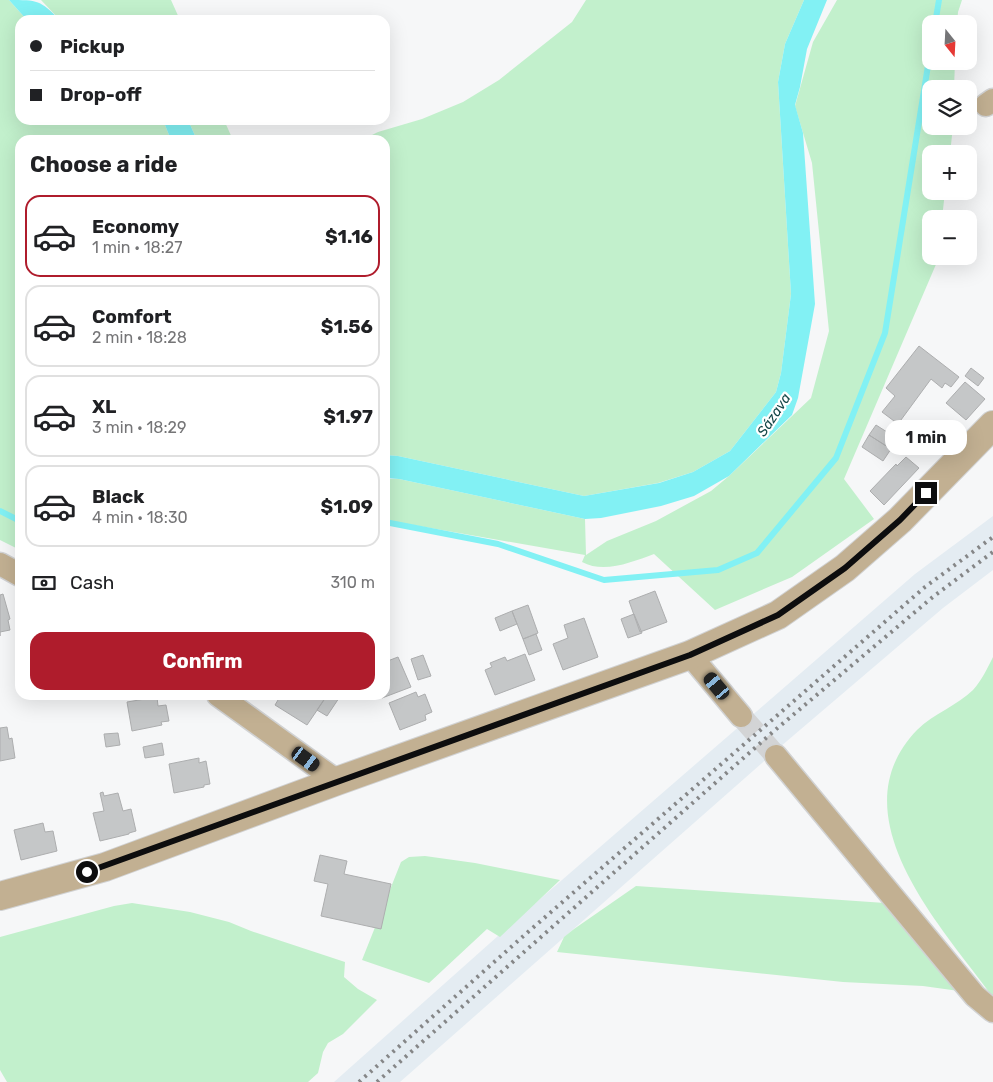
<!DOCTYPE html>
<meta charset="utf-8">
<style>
:root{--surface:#fff;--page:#f6f6f6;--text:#202124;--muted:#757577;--line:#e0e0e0;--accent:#af1c2c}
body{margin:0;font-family:Rubik,sans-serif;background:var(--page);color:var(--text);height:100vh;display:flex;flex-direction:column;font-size:19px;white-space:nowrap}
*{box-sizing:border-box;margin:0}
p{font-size:16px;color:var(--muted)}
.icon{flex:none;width:28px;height:28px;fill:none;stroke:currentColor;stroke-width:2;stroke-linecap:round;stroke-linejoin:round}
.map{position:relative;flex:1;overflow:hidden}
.panel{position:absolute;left:15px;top:135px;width:375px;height:565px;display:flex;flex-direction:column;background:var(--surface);border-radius:15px;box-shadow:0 5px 20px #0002}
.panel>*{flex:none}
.top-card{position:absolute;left:15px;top:15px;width:375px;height:110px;border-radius:15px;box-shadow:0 5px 20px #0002;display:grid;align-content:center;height:110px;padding:0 15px;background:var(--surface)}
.needle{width:32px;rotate:162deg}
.fabs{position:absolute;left:922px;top:15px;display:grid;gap:10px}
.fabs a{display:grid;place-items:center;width:55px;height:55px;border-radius:10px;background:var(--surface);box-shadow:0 5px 20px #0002;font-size:25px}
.end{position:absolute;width:22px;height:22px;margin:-11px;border:6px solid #0d0d0e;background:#fff;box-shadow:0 0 0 2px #fff}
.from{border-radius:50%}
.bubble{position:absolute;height:35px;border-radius:15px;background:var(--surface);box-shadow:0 5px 20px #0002;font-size:16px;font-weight:700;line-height:35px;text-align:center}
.car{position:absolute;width:15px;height:30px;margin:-15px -8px;border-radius:6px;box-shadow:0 0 4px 1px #0007;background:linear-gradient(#222 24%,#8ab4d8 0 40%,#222 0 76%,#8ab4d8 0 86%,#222 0)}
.top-card b{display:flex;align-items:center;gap:18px;height:48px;font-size:19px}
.top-card b+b{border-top:1px solid var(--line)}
.top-card i{width:12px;height:12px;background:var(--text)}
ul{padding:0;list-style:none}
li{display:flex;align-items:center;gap:15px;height:82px;margin:0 10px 8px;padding:0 5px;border:2px solid var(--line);border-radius:15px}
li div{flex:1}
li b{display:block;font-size:19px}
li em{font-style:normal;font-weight:700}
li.active{border-color:var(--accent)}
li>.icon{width:45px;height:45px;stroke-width:1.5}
h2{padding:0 15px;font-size:22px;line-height:60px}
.pay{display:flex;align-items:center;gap:12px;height:55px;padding:0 15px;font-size:19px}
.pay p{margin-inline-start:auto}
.primary-button{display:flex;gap:10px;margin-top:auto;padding:10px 15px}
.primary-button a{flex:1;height:58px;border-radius:15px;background:var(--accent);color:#fff;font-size:20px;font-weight:700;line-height:58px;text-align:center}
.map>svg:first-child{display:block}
.built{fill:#e4ecf2}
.green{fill:#c2f0cc}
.water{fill:#82f1f4}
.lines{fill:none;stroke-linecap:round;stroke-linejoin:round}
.stream{stroke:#82f1f4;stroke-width:6}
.building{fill:#c5c7c8;stroke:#adaeaf}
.minor-tunnel{stroke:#d3d4d5;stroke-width:22;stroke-dasharray:22 11;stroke-linecap:butt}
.minor-casing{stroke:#d1d2d3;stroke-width:25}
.tertiary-casing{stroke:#d1d2d3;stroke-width:30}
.minor{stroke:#c2b092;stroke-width:22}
.tertiary{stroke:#c2b092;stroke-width:28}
.rail{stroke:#858687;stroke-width:4;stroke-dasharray:2.5 5;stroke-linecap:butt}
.route{stroke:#0d0d0e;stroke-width:6}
.labels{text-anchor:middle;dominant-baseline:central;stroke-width:4.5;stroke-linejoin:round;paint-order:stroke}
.water-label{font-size:14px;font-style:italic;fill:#144748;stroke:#fff}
</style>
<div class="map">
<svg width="993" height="1082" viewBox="0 0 993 1082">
<rect width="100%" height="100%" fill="#f6f7f8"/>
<path class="built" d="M993 516V570L943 608 787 741 400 1082H334L517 919 915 574Z"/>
<path class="green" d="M0 0H9L27 20H20V120H163L171 140H20V550L0 540Z
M41 0H171L180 20H60Z
M586 0H804L785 44 778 82 791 294 781 373 776 392 730 451 693 472 658 483 584 496 398 456 385 455V140H362L378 132 422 119 463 102 499 80 572 22Z
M837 0H962L958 12 957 24H931V61H955L954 89H931V126H953L950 154H931V191H945L942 219H931V256H937V262L844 479 874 519 792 577 715 610 654 554C632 562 604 574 582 562L585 555 385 520V479H399L585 519 586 555 607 541 656 521 711 491 729 476 811 398 829 331 812 163 795 106 813 42Z
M188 120H224L233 140H197Z
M993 657V997C942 927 835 815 917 730 933 714 958 705 973 690 982 680 987 669 993 657Z
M425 856 475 863 560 880 500 937 487 929 429 983 362 960 401 862 409 857Z
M636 886 885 903 959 991 923 986 843 982 557 952 564 937 574 929Z
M132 903 190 912 229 922 251 931 345 962 344 977 358 989 377 1000 343 1034 328 1043 323 1052 318 1073 308 1082H7L0 1070V937L114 906Z"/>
<path class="water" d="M9 0C38 0 40 0 60 20H27Z
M804 0H827L807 49 800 87 795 105 803 133 815 304 798 398 792 415 729 476 694 496 661 506 601 518 585 519 399 479 385 478V455L398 456 584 496 659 483 693 472 730 451 776 392 781 373 791 294 778 82 785 44Z
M163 120H188L197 140H171Z"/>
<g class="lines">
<path class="stream" d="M935 24 939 0
M0 511 20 521
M385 522 498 544 604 580 718 570 757 553 836 458 885 333 931 47"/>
</g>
<path class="building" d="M919 346 959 377 951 387 945 383 942 388 931 379 898 424 882 412 895 396 886 388Z
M971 368 984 378 978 386 965 376Z
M965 382 985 399 966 420 946 403Z
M876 425 898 439 891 449 869 435Z
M869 435 891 449 883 461 862 447Z
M906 457 919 468 884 505 870 491 896 464 897 466Z
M655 591 667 622 640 632 629 601Z
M3 594 10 619 8 620 10 630 0 632V636V595Z
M528 605 538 633 523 639 512 611Z
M512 611 517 624 500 631 495 618Z
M634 614 642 633 628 638 621 619Z
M584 618 598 657 563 670 553 644 568 638 564 625Z
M536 634 542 650 529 655 523 639Z
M525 654 535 680 495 695 485 670 492 667 490 663 505 657 507 661Z
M423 655 431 676 418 680 411 659Z
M398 657 411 687 382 698 380 695H385V662Z
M416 692 418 697 425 694 432 712 425 715 426 720 400 730 389 703Z
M281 695H317L324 700 307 725 275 705Z
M327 695H341L327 716 317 710Z
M157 697 158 706 166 705 169 721 161 722 162 725 132 731 127 702Z
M7 727 9 739 12 738 15 758 0 761V728Z
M118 733 120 745 106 747 104 734Z
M162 743 164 755 145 758 143 747Z
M199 758V763L206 761 210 784 204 785V787L174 793 169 764Z
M103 792 104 796 118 793 123 811 131 809 136 831 129 833V834L100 841 93 813 104 811 100 793Z
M43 823 45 832 53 831 57 851 21 860 14 830Z
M320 855 347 861 344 874 391 884 381 929 321 916 328 884 314 881Z"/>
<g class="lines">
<path class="minor-tunnel" d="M741 716 776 756"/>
<defs>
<path id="minor" d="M986 105 993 100
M0 564 20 575
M690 655 741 716
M218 695 337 781
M776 756 975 996 993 1011"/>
<path id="tertiary" d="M0 896 105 867 337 781 690 655 778 615 845 568 900 520 993 425"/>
</defs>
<use href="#minor" class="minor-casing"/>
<use href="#tertiary" class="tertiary-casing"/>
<use href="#minor" class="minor"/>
<use href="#tertiary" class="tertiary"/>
<path class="rail" d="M359 1082 528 932 925 587 993 537
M377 1082 774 731 934 596 993 552"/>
</g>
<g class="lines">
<path class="route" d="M87 872 690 655 778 615 845 568 900 520 926 493"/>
</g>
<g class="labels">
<g class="water-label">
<text transform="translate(774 415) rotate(-56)">Sázava</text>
</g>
</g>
</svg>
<div class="fabs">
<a><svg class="needle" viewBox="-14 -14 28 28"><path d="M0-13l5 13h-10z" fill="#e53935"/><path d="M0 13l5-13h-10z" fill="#757577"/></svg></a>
<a><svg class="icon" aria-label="layers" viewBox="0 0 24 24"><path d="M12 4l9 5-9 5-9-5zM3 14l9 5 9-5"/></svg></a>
<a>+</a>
<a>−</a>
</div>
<i class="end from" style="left:87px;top:872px"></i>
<i class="end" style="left:926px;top:493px"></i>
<div class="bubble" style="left:885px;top:420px;width:82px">1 min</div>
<i class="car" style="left:717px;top:686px;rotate:320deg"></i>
<i class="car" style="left:306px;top:759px;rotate:126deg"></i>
<div class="top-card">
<b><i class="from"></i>Pickup</b>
<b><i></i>Drop-off</b>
</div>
<section class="panel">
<h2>Choose a ride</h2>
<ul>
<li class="active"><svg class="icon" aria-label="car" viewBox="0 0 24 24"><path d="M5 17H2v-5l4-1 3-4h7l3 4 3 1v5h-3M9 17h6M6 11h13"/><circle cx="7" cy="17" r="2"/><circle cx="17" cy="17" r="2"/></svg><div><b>Economy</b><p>1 min · 18:27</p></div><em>$1.16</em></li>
<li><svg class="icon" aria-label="car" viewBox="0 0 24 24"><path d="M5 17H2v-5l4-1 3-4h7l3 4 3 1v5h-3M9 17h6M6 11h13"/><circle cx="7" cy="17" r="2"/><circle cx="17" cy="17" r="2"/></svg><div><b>Comfort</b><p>2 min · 18:28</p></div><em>$1.56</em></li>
<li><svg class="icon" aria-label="car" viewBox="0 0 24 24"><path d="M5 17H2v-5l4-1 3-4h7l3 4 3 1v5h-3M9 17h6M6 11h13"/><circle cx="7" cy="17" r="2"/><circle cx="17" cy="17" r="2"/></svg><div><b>XL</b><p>3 min · 18:29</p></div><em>$1.97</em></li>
<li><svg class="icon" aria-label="car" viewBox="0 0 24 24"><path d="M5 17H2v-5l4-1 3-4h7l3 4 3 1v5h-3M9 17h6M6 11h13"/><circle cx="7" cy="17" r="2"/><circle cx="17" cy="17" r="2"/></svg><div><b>Black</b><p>4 min · 18:30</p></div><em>$1.09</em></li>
</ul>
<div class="pay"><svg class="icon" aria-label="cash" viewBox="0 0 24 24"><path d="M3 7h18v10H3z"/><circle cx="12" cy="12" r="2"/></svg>Cash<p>310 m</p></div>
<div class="primary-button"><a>Confirm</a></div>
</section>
</div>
